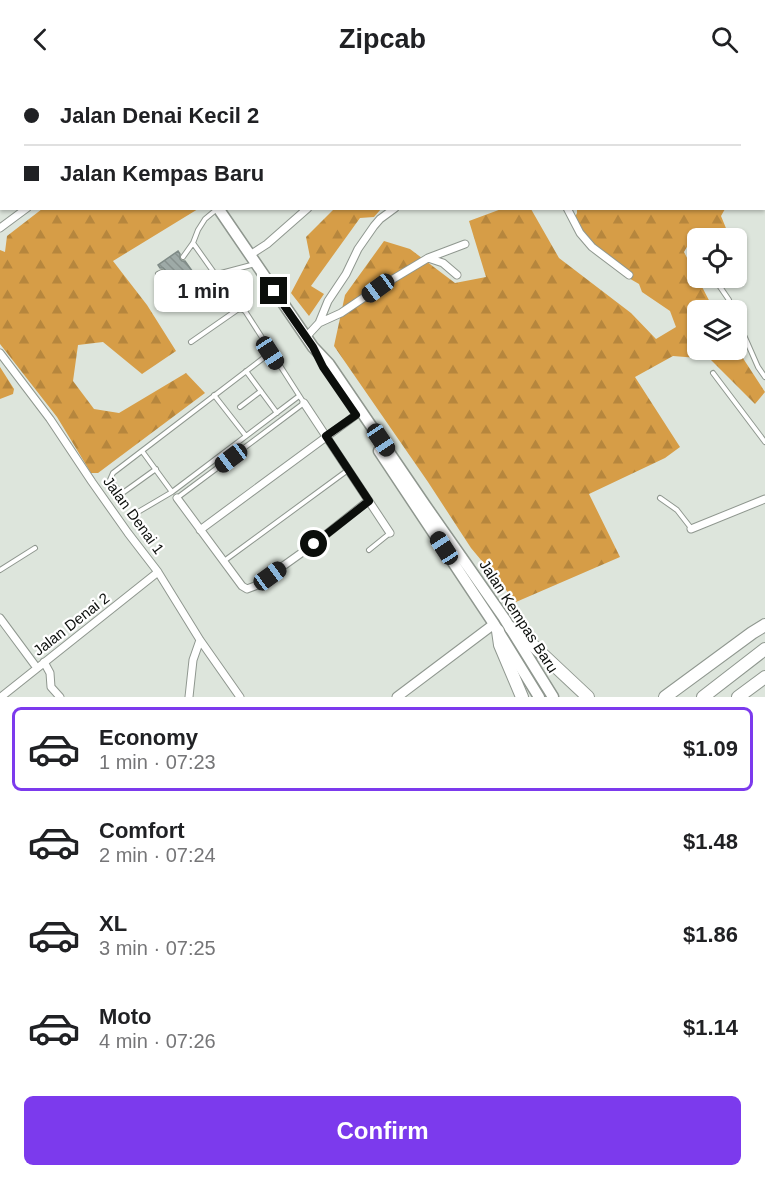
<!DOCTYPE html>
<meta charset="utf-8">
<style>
:root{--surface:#fff;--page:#f6f6f6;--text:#202124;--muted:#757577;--line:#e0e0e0;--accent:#7c3aed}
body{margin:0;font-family:Helvetica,sans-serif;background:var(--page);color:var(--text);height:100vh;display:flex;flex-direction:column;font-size:22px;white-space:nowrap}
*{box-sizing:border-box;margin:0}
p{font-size:20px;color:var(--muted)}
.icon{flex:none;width:33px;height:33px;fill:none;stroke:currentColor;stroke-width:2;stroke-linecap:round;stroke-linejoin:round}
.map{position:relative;height:619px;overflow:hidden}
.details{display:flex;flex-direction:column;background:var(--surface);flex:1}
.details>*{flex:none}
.banner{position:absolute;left:0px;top:0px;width:765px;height:132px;box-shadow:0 2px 4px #0004;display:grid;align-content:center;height:132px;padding:0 24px;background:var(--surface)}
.tools{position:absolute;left:687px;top:150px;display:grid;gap:12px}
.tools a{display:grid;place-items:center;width:60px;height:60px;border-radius:9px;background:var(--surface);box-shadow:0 2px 4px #0004;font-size:30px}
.end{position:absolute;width:27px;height:27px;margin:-14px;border:8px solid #0b0e0b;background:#fff;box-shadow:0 0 0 3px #fff}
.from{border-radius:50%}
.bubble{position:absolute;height:42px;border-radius:9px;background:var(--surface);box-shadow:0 2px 4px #0004;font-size:20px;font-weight:600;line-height:42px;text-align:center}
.car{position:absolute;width:18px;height:36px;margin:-18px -9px;border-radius:8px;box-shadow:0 0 4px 2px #0007;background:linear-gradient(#222 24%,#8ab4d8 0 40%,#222 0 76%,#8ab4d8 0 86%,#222 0)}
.banner b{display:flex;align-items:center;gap:21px;height:57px;font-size:22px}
.banner b+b{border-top:2px solid var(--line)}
.banner i{width:15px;height:15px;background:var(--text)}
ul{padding:10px 0 0;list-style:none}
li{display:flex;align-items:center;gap:18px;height:84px;margin:0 12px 9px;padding:0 12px;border:3px solid transparent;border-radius:9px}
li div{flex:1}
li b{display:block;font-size:22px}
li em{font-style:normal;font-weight:600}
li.selected{border-color:var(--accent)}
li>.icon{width:54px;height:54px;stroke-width:1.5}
.primary-button{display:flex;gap:12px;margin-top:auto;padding:12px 24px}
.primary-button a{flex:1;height:69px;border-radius:9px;background:var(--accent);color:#fff;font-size:24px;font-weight:600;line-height:69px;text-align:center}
header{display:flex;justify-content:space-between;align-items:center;height:78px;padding:0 24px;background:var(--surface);font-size:27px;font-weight:600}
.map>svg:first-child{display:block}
.forest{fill:url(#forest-firs)}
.building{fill:url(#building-back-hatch);stroke:#7f8b87;stroke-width:1.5}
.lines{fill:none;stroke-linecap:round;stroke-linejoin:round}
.service-casing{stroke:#8f978f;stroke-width:6}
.minor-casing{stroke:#8f978f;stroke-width:9}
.tertiary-casing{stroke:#8f978f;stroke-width:11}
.primary-casing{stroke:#8f978f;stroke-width:13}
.trunk-casing{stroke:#8f978f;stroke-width:14}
.service{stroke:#fff;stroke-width:4}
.minor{stroke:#fff;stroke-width:7}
.tertiary{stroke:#fff;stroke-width:9}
.primary{stroke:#fff;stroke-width:10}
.trunk{stroke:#fff;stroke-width:12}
.route{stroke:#0b0e0b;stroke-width:8}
.labels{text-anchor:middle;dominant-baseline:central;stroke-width:4.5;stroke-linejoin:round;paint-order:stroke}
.street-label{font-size:15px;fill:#0b0e0b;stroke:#fff}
</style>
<header><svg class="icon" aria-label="back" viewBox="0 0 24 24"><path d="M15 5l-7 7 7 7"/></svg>Zipcab<svg class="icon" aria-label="search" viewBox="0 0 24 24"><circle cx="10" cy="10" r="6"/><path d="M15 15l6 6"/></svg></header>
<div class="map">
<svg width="765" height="619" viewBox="0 0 765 619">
<defs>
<pattern id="forest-firs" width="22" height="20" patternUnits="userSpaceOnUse" patternTransform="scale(1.5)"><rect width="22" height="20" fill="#d69d47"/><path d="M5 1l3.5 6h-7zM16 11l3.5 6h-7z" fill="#b6863d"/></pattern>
<pattern id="building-back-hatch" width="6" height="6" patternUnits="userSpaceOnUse" patternTransform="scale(1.5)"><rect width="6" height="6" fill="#9eaaa7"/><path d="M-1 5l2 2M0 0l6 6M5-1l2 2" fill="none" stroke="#87918e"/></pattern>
</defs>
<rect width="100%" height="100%" fill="#dde5dc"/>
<path class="forest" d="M143 0H385L383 2H144Z
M597 0H765V79L764 80V2H599Z
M335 130 381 131 374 139 360 140 311 208 324 216 309 238 291 215 310 179 306 159Z
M504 130 531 131 559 180 631 235 656 261 676 249 670 233 642 214 639 206 620 195 585 167 572 145 577 135V131H725L721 138 730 160H708L698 150 684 174 714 232H698V272L737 271 765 314 755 326 710 281 673 278 635 299 680 369 665 380 589 416 620 479 516 524 471 470 428 404 334 268 345 217 384 163 410 171 455 205 486 199 469 143Z
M42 131H198L113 183 147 227 176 273 142 296 103 264 78 267 73 303 94 331 119 335 186 295 205 315 98 395H91L57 339 0 266V172L5 174 7 158Z
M0 289 14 311 13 316 0 321Z"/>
<path class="building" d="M178 173 180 176V181L182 183H185L195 197 193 199 194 202 196 204H200L201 205 180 220 179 217V212L177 210H174L165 197 166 195 165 192 163 190H160L158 187Z"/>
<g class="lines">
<defs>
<path id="service" d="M4 0 5 2
M423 0 424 2
M20 2 23 0
M86 2 87 0
M386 2 388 0
M193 165 215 196
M183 179 193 165 198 152 205 141 217 131
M162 194 158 196 172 216 176 214
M197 200 221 195 255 186
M714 200 729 222 733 232
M736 239 758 289 765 299
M246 293 277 335
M713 295 765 364
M214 317 246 358
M240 329 261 313
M142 373 172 414
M156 391 124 414 119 413 110 402 113 395 270 275
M177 420 304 325 245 233 241 231 237 232 191 264
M660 420 677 432 691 450
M138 434 172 414 299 318
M369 472 390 455
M224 483 348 392
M0 492 35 470"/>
<path id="minor" d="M538 2 539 0
M567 130 580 155 592 169 629 197
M0 150 27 130
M250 177 267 166 308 130
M428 180 443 185 457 197
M319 245 341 235 378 210 428 180 465 166
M306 259 319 245 328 223 346 196 358 171 374 148 380 141 395 130
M0 275 50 341 92 404 128 455 158 494 200 562 240 619
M304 325 390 455
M177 420 242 508 247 511 255 508 314 466 368 423
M691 451 765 421
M200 452 356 337
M0 540 37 590
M44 584 50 595 51 609 60 619
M1 619 158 494
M189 619 193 582 200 562"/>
<path id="tertiary" d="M397 619 494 546"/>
<path id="primary" d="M130 0 131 2
M218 130 313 269 329 286 425 427 504 540 553 619
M379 373 494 546 539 619"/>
<path id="trunk" d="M511 550 524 559 588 619
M498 553 500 567 522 619
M665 619 752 555 765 547
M703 619 765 571
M738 619 765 599"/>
</defs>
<use href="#service" class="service-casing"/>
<use href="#minor" class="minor-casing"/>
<use href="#tertiary" class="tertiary-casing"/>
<use href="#primary" class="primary-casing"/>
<use href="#trunk" class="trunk-casing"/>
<use href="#service" class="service"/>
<use href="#minor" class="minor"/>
<use href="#tertiary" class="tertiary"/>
<use href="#primary" class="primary"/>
<use href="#trunk" class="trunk"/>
</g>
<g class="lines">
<path class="route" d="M274 213 313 269 323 289 356 337 326 358 369 423 314 466"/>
</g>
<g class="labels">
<g class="street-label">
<text transform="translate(134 437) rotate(54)">Jalan Denai 1</text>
<text transform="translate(519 538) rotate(57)">Jalan Kempas Baru</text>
<text transform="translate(71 546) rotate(-38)">Jalan Denai 2</text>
</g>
</g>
</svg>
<div class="tools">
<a><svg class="icon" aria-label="locate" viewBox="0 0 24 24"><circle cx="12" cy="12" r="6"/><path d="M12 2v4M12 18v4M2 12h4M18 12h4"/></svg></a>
<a><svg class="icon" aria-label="layers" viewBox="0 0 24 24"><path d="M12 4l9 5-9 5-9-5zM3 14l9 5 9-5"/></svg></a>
</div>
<i class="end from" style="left:314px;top:466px"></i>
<i class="end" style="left:274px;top:213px"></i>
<div class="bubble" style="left:154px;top:192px;width:99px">1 min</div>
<i class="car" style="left:378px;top:210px;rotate:234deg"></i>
<i class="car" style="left:270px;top:275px;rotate:147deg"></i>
<i class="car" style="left:381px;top:362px;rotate:146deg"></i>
<i class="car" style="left:231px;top:380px;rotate:233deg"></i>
<i class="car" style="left:444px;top:470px;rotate:327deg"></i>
<i class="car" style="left:270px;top:498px;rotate:54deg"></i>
<div class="banner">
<b><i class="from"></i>Jalan Denai Kecil 2</b>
<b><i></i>Jalan Kempas Baru</b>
</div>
</div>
<section class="details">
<ul>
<li class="selected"><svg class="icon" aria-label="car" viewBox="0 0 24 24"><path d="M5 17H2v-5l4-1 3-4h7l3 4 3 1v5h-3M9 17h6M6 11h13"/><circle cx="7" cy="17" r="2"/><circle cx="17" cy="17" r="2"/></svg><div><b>Economy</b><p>1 min · 07:23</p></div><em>$1.09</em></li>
<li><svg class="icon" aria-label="car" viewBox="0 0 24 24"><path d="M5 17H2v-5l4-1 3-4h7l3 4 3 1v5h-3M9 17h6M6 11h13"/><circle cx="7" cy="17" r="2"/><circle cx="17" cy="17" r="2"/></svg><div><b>Comfort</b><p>2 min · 07:24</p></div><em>$1.48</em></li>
<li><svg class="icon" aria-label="car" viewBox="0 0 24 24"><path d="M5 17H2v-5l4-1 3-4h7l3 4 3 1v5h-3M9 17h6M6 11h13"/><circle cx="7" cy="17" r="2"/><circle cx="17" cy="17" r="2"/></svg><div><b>XL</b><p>3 min · 07:25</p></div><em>$1.86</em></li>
<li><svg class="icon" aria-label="car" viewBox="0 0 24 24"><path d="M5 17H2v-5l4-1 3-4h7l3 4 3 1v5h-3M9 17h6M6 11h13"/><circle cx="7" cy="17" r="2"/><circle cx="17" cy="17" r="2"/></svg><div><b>Moto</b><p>4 min · 07:26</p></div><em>$1.14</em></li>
</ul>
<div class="primary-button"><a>Confirm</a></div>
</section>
